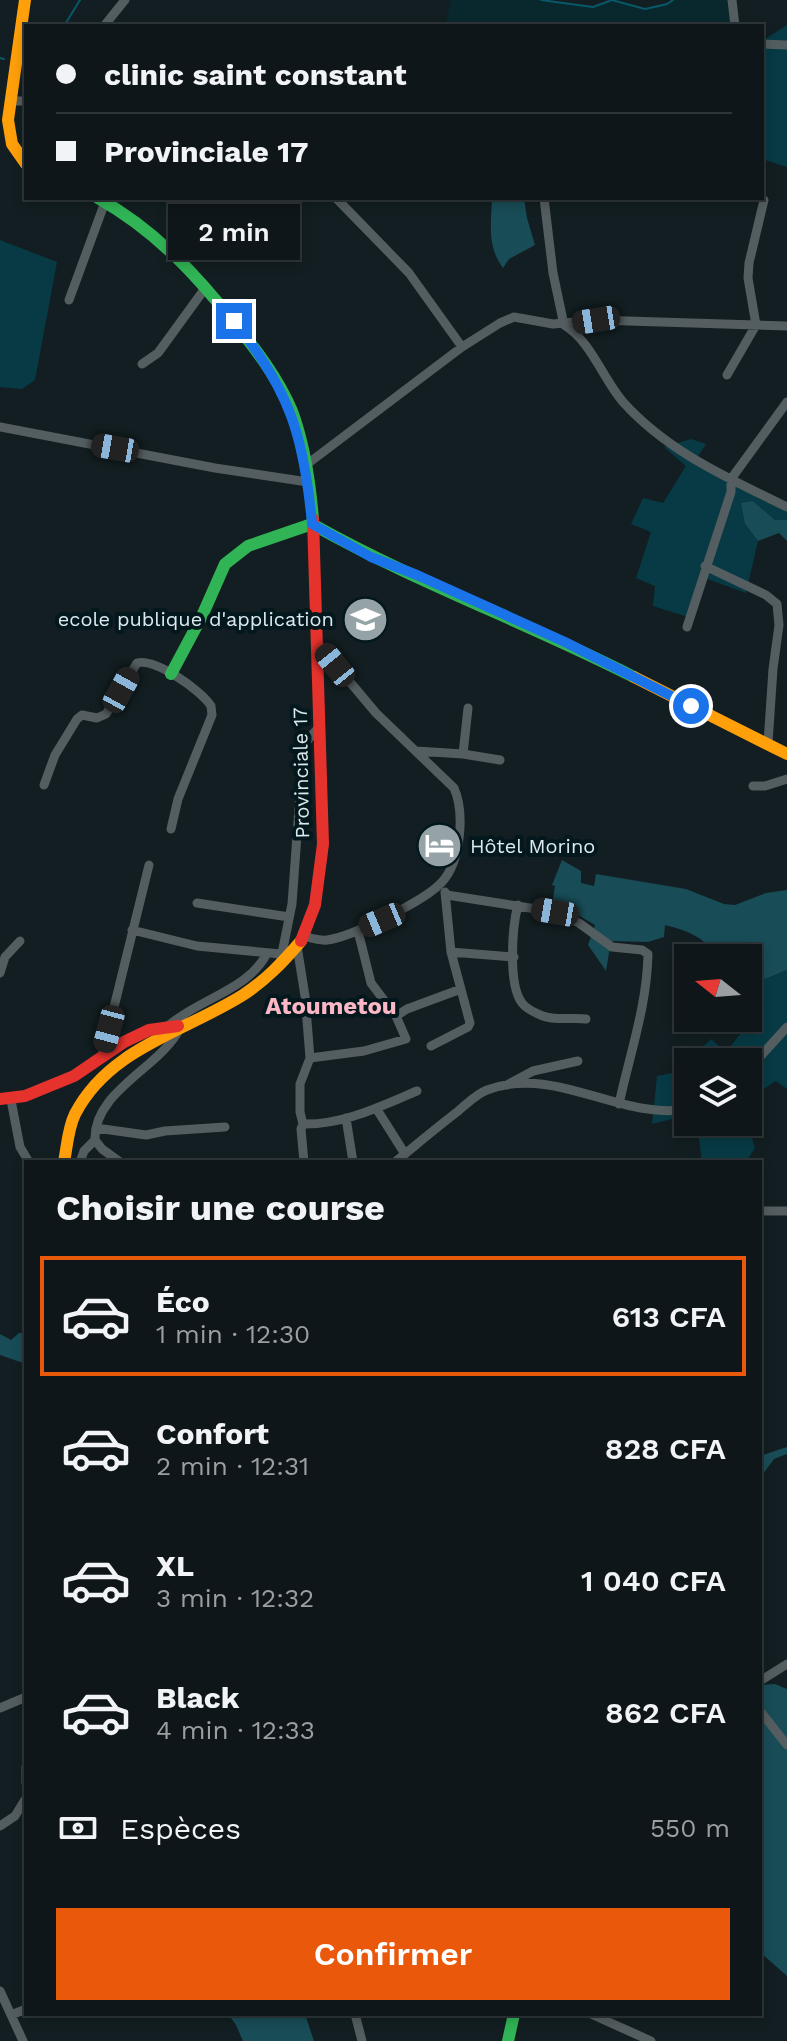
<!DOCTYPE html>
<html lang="fr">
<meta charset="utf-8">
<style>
:root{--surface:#0e1619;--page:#171f22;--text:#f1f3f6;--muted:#9b9fa2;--line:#2e3538;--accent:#ea580c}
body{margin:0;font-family:"Work Sans",sans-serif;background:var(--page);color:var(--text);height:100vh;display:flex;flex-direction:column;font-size:30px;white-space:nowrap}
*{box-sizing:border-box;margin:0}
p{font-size:26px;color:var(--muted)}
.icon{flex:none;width:44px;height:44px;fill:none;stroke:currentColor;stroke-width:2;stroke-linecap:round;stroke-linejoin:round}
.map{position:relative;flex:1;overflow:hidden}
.details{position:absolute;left:24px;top:1160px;width:738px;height:856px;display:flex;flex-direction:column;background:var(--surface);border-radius:0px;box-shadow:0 4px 12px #0003,0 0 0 2px var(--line)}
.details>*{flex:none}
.hud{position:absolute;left:24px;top:24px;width:740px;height:176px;border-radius:0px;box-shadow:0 4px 12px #0003,0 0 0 2px var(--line);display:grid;align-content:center;height:176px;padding:0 32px;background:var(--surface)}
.needle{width:52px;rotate:287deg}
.tools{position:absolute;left:674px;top:944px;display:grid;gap:16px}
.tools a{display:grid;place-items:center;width:88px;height:88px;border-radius:0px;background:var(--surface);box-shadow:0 4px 12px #0003,0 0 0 2px var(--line);font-size:40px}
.end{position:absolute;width:36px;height:36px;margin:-18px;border:10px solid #1a73e8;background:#fff;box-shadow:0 0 0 4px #fff}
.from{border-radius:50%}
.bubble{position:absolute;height:56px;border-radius:0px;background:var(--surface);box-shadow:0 4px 12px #0003,0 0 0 2px var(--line);font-size:26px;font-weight:600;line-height:56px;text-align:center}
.car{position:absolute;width:24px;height:48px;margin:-24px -12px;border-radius:10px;box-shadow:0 0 6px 2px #0007;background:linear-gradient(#222 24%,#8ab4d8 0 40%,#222 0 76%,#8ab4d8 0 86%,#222 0)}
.hud b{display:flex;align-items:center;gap:28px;height:76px;font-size:30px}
.hud b+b{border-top:2px solid var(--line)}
.hud i{width:20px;height:20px;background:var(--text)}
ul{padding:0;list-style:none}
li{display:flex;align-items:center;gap:24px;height:120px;margin:0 16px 12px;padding:0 16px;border:4px solid transparent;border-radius:0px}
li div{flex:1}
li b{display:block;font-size:30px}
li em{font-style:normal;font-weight:600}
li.on{border-color:var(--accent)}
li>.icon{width:72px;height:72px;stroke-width:1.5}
h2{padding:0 32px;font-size:36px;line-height:96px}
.pay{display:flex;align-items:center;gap:20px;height:88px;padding:0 32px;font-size:30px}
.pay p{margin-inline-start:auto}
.action{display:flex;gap:16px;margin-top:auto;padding:16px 32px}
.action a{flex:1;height:92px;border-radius:0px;background:var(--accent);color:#fff;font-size:32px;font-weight:600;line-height:92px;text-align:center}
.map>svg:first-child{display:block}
.built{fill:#09282e}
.green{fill:#073a44}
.forest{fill:#184c57}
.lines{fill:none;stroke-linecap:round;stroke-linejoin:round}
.stream{stroke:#075868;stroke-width:2}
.street{stroke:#545d5f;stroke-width:9}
.fast{stroke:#30b455;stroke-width:12}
.slow{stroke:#ff9f0a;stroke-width:12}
.jam{stroke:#e5322d;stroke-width:12}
.route{stroke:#1a73e8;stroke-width:10}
.labels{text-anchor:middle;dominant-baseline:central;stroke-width:8;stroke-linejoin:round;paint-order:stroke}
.poi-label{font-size:20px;fill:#ddeaed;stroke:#03181d;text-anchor:end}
.street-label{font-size:20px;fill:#ddeaed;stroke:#03181d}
.quarter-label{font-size:24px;font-weight:bold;fill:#fbb7c5;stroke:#03181d}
</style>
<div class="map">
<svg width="787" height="2041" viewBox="0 0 787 2041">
<rect width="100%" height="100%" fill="#121e21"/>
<path class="built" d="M451 0H541L593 7 612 0 645 9 667 4 673 0H732L735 26H445Z"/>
<path class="green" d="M787 25V167L762 159V41Z
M0 240 57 262 35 380 22 389 0 387Z
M691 439 706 444 695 461 787 503V520H775L753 501 745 524 758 541 746 593 699 576 688 617 653 606 655 586 636 578 651 532 631 524 643 498 663 503 686 466 664 447Z
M787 970V1089L776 1081 754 1095 748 1115V1062H688V1115L652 1124 657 1076 676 1072 711 1039 726 1052 765 1003 748 986Z
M697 1122H747L755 1148 746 1162H702Z"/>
<path class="forest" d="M492 198H524L527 218 535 245 509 259 503 268C487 247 491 223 492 198Z
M753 501 775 520H787V541L779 533 758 541 745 524 741 503Z
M562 860 581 871V883L594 886 596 874 686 889 724 904 735 905 766 893 787 890V970L748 986V958H719C704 937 689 931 665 925L664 937 648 942 611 941 606 971 588 945 595 925 578 915 552 905 555 886 552 885Z
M19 1333H26V1364L0 1355V1334L11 1340Z
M787 1447V1454L774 1459 760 1478V1456Z
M760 1676 762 1685 775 1684 787 1689V1976L761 1953Z
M228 2014H305L314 2041H243L236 2025Z"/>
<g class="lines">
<path class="stream" d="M541 0 593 7 612 0 645 9 667 4 673 0
M64 26 80 0
M0 58 4 59"/>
<path class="street" d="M732 0 735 26
M104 26 125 0
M762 44 787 45
M10 101H26
M336 198 409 273 462 347
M544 198 553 273 564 325C591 341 603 379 623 402 668 452 728 478 787 507
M69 300 105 202
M142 364 158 353 206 287
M727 375 756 325 748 278 749 263 764 200
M0 427 215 468 308 482
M306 465 462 347 500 323 514 317 553 324 596 320 787 326
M705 566 766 595 777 604 779 625 773 669 768 743
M687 627 731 492V479L787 402
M416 751 463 754 500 760
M463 754 468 708
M44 785 55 755 77 719 82 715 97 718 106 714 137 663C155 658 201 690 211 706L212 715 178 799 171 829
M753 786H765L787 779
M447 895 555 912 579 923 612 947 642 950 648 954C647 1006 630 1053 619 1104
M197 903 289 917
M518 905C512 927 508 985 522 1003 527 1010 536 1013 543 1016 556 1021 573 1017 586 1019
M132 930 197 946 281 954
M303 936C311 938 319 941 327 940 352 937 426 900 442 882 461 861 465 813 454 788L376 713 318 644
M297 946 305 996 310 1058 300 1084V1112L303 1124 301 1129 304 1162
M451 952 514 957
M280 963 292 904 303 753 306 742 320 726
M0 973 5 957 20 941
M396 1016 407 1009 461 989
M168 1026C198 999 249 990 267 953
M431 1046 468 1027 470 1023 451 952 445 892
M102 1056 149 865
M310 1058 364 1051 406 1039 396 1016 371 983 358 931
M748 1070 787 1027
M507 1085 533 1071 578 1061
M11 1100 20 1147 29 1162
M376 1108 405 1154
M346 1118 353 1162
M303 1124C343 1125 381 1106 417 1091
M96 1128 146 1135 165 1131 225 1127
M80 1162 84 1151 95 1140
M120 1162 102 1149 95 1140C93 1092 159 1068 179 1030
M395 1162C416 1145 436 1128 457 1112 467 1104 476 1094 487 1090 556 1064 620 1121 688 1109
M760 1211H787
M760 1681 787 1664
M0 1708 26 1697
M760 1711 787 1745
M26 1767V1783
M0 1826 15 1816 26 1798
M0 1991 23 2041
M355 2014 362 2041
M591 2014 651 2041
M11 2015 26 2009"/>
<path class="fast" d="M98 198C153 229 193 271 232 320 255 348 278 378 292 411 305 446 310 482 313 519
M171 674 202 616 225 564 248 546 312 524C415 582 528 623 634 677
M508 2041 514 2014"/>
<path class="slow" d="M25 0 8 120 12 144 26 164
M634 677 787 754
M64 1162C67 1147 68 1128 75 1114 109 1048 184 1032 243 995 266 980 283 962 301 941"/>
<path class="jam" d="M301 941 315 905 323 844 313 519
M0 1099 25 1096 74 1076 124 1042 149 1030 178 1026"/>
</g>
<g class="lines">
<path class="route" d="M234 321C290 391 304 436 312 524L371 557 417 575 565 642 691 706"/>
</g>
<defs>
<symbol id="school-disc" viewBox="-11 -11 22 22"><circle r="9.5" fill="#96a3a6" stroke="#03181d"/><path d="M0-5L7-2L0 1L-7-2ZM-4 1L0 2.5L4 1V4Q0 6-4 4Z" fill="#fff"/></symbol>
<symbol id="hotel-disc" viewBox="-11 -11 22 22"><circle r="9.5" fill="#96a3a6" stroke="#03181d"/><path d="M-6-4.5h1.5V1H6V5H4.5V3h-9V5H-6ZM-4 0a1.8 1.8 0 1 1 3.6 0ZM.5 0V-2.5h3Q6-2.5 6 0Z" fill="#fff"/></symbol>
</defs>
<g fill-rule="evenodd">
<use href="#school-disc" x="340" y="594" width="51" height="51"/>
<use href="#hotel-disc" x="414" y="820" width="51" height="51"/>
</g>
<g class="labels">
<g class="poi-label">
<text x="334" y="619">ecole publique d'application</text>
<text x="470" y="846" text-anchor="start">Hôtel Morino</text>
</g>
<g class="street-label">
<text transform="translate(301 773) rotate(-91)">Provinciale 17</text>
</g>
<g class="quarter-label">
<text x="331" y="1006">Atoumetou</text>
</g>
</g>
</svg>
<div class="tools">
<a><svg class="needle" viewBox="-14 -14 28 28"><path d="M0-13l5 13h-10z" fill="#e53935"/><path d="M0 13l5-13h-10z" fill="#9b9fa2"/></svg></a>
<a><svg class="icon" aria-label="layers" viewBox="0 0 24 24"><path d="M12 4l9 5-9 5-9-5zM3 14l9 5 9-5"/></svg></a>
</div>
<i class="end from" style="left:691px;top:706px"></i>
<i class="end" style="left:234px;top:321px"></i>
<div class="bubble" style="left:168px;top:204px;width:132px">2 min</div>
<i class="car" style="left:596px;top:320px;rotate:261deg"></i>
<i class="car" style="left:115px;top:448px;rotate:280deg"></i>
<i class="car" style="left:335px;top:665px;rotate:321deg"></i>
<i class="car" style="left:121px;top:690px;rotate:29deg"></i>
<i class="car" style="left:555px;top:912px;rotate:280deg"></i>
<i class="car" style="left:382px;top:920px;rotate:247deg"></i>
<i class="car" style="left:109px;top:1029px;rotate:195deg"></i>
<div class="hud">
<b><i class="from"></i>clinic saint constant</b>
<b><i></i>Provinciale 17</b>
</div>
<section class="details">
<h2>Choisir une course</h2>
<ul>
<li class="on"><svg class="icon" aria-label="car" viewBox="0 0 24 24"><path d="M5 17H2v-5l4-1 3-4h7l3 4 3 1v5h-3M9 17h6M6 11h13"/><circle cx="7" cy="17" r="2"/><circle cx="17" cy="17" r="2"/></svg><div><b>Éco</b><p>1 min · 12:30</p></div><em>613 CFA</em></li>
<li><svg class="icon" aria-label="car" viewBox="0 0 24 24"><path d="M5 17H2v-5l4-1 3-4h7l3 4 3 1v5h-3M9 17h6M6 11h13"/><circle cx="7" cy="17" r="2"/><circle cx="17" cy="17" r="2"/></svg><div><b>Confort</b><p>2 min · 12:31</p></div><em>828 CFA</em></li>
<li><svg class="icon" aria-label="car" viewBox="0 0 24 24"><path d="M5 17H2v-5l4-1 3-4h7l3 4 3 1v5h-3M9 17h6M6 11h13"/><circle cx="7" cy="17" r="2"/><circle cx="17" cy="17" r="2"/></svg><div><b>XL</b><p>3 min · 12:32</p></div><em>1 040 CFA</em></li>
<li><svg class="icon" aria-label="car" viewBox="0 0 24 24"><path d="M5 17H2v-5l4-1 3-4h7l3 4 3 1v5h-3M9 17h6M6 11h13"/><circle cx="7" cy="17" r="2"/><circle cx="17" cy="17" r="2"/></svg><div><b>Black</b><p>4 min · 12:33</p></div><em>862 CFA</em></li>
</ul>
<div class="pay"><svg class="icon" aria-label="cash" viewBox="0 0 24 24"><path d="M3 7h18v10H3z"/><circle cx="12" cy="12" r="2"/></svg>Espèces<p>550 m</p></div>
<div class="action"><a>Confirmer</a></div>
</section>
</div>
